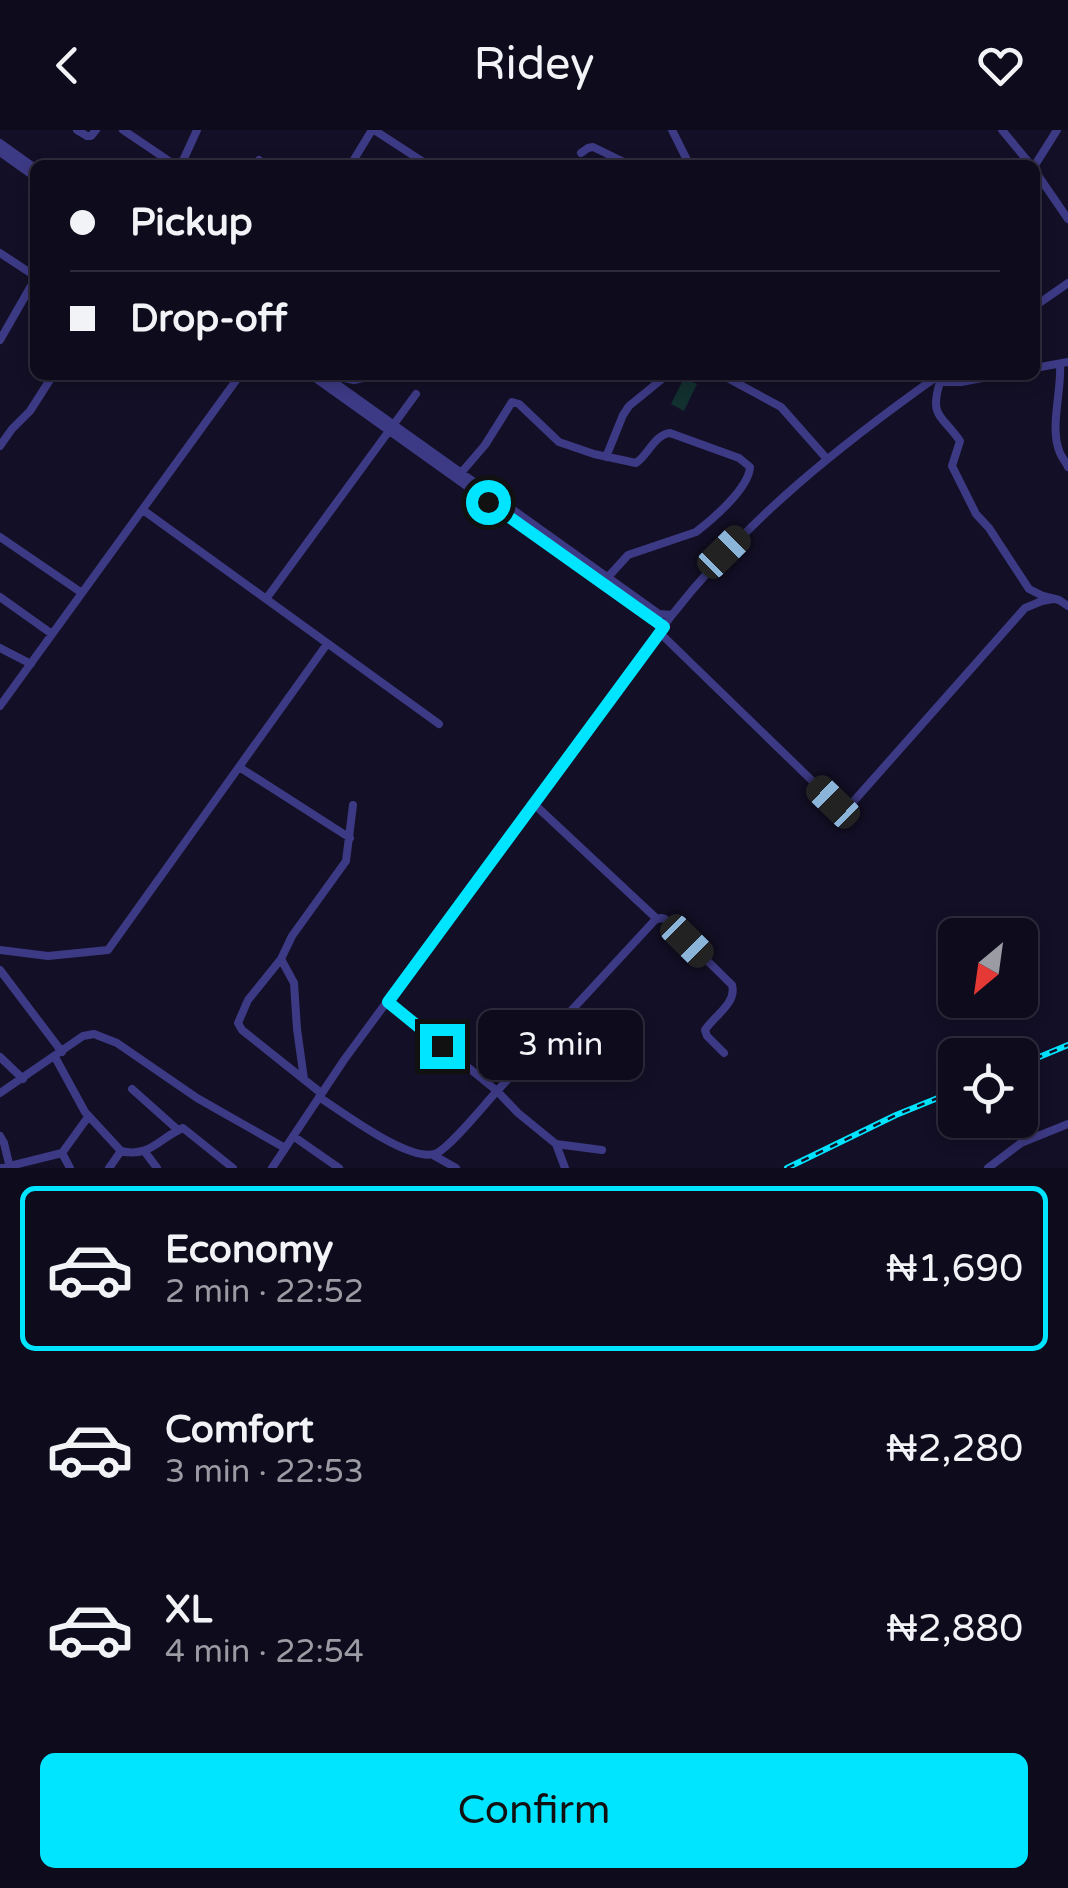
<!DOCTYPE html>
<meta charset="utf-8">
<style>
:root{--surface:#0e0b1c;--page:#1c1929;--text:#f1f3f6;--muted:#9b9ba3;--line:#2e2b3b;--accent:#00e5ff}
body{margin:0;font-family:"Varela Round",sans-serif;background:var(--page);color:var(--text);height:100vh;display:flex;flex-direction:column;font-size:38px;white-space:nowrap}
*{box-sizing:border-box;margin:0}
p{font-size:32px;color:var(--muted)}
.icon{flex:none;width:55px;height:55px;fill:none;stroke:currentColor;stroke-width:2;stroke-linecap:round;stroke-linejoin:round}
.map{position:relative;height:1038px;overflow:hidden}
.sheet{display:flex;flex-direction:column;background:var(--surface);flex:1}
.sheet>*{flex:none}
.guide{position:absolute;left:30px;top:30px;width:1010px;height:220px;border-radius:15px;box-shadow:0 5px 15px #0003,0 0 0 2px var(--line);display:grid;align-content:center;height:220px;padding:0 40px;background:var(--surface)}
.needle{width:65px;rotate:209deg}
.tools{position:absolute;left:938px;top:788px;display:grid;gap:20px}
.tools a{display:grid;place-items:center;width:100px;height:100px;border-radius:15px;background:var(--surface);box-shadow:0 5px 15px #0003,0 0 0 2px var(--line);font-size:50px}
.end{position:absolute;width:45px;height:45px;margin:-22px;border:12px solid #00e5ff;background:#111;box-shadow:0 0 0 5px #111}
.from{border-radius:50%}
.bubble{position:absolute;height:70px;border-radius:15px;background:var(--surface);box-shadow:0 5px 15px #0003,0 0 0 2px var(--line);font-size:32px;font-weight:600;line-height:70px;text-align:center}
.car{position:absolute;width:30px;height:60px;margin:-30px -15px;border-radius:12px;box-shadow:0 0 8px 2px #0007;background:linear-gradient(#222 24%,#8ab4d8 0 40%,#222 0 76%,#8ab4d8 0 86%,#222 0)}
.guide b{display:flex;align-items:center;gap:35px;height:95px;font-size:38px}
.guide b+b{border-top:2px solid var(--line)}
.guide i{width:25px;height:25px;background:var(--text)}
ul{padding:18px 0 0;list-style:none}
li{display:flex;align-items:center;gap:30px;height:165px;margin:0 20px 15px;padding:0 20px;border:5px solid transparent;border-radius:15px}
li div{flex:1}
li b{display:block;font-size:38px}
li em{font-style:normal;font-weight:600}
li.on{border-color:var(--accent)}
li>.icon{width:90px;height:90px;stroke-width:1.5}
.action{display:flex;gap:20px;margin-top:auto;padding:20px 40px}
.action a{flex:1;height:115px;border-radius:15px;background:var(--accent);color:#111;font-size:40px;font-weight:600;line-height:115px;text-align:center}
header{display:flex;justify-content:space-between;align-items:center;height:130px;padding:0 40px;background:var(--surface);font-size:45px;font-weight:600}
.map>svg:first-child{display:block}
.green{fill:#12302f}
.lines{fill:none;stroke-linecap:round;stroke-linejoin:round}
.minor{stroke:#3d3a85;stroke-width:8}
.rail-casing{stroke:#00e5ff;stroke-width:6}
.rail{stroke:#130f26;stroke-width:2.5;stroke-dasharray:8;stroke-linecap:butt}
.route{stroke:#00e5ff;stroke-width:12}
</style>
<header><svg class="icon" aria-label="back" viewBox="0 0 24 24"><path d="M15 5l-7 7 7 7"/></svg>Ridey<svg class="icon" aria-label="heart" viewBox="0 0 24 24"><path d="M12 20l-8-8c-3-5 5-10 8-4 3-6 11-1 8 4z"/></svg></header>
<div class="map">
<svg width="1068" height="1038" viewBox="0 0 1068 1038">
<rect width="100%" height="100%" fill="#130f26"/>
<path class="green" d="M684 248 697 254 684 281 671 274Z"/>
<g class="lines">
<path class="minor" d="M77 0 87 6H91L96 0
M123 0 175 35
M374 0 428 35
M672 0 687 30 692 35
M1002 0 1031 35
M0 13 35 38
M0 22 35 47
M581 23 588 18 593 17 630 35
M259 30 265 35
M181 35 197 0
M345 35 353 31 372 0
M1035 35 1057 0
M1035 41 1068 89
M0 123 35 146
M1035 176 1068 153
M0 210 35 149
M1060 234C1062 261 1049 298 1060 323 1062 328 1066 332 1068 337
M1035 238 1068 232
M311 245 664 497
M324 245 659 484 672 485
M722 245 781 277 827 329
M933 245 940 252C929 287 942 285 960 311L952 336 976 384 989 398 1029 459 1043 466 1059 470 1068 476
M334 246 354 250 375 245
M940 252H961L998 245
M0 316 12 299 30 281 53 245
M606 327 623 285 629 276 667 245
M460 344 485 315 512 272 519 274 559 312 594 324 636 333C649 324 654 305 670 303L739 328 750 337C749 358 713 389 696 402L628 425 608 447
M143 380 439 594
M0 407 82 463
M0 467 52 504
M266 469 416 264
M660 503 833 671 846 676 853 672 1025 478 1042 471 1053 469
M0 518 31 534
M0 576 240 245
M239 637 350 708
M534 674 657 789
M0 820 48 826 108 820 327 514
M281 829 294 853 297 899 304 949
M0 840 62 922
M387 871 497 961 655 790 661 788 665 789 732 855C737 873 715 885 705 900L707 906 724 923
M0 927 23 949
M55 927 85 982 121 1021C150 1028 159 1008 183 998L233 1038
M132 959 178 1000
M0 963 83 906 94 904 117 913 197 968 285 1018
M321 963 242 900 238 893 248 870 281 829 292 806 346 731 353 675
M319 967C341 981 412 1035 437 1023 452 1015 484 975 497 961L518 983 556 1014 602 1020
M0 1006 4 1013 10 1038
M293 1006 339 1038
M556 1014 565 1038
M145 1022 157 1038
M62 1023 70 1038
M433 1025 456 1038
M2 1038 62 1023 88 987
M109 1038 121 1021
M272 1038 344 930 672 485C747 389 839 316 939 245
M988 1038 1021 1013 1068 994"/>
<defs>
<path id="rail" d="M1020 935 1068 915
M787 1038 896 985 955 961"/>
</defs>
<use href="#rail" class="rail-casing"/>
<use href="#rail" class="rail"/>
</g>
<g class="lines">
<path class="route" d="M442 916 388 872 664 497 488 372"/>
</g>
</svg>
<div class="tools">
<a><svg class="needle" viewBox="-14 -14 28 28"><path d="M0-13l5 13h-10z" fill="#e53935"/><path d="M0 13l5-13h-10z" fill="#9b9ba3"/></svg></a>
<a><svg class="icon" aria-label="locate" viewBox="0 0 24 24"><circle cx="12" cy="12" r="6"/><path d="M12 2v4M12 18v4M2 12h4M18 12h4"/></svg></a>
</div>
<i class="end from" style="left:488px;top:372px"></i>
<i class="end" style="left:442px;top:916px"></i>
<div class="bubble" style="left:478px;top:880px;width:165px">3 min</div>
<i class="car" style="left:724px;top:422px;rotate:45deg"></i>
<i class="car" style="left:833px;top:672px;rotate:314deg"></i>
<i class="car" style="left:687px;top:811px;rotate:135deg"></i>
<div class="guide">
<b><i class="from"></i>Pickup</b>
<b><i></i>Drop-off</b>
</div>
</div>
<section class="sheet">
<ul>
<li class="on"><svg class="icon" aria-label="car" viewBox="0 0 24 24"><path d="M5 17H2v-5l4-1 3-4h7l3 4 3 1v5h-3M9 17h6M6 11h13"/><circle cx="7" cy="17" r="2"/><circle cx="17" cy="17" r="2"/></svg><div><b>Economy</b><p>2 min · 22:52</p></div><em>₦1,690</em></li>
<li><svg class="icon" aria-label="car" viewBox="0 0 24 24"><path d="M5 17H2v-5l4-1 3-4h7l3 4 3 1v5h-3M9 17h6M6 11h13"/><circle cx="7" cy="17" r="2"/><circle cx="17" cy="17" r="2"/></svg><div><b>Comfort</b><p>3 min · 22:53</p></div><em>₦2,280</em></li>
<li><svg class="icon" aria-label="car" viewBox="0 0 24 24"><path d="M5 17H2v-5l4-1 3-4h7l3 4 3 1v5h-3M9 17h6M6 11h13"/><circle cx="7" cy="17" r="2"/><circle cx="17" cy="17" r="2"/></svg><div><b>XL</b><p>4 min · 22:54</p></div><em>₦2,880</em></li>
</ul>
<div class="action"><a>Confirm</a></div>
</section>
